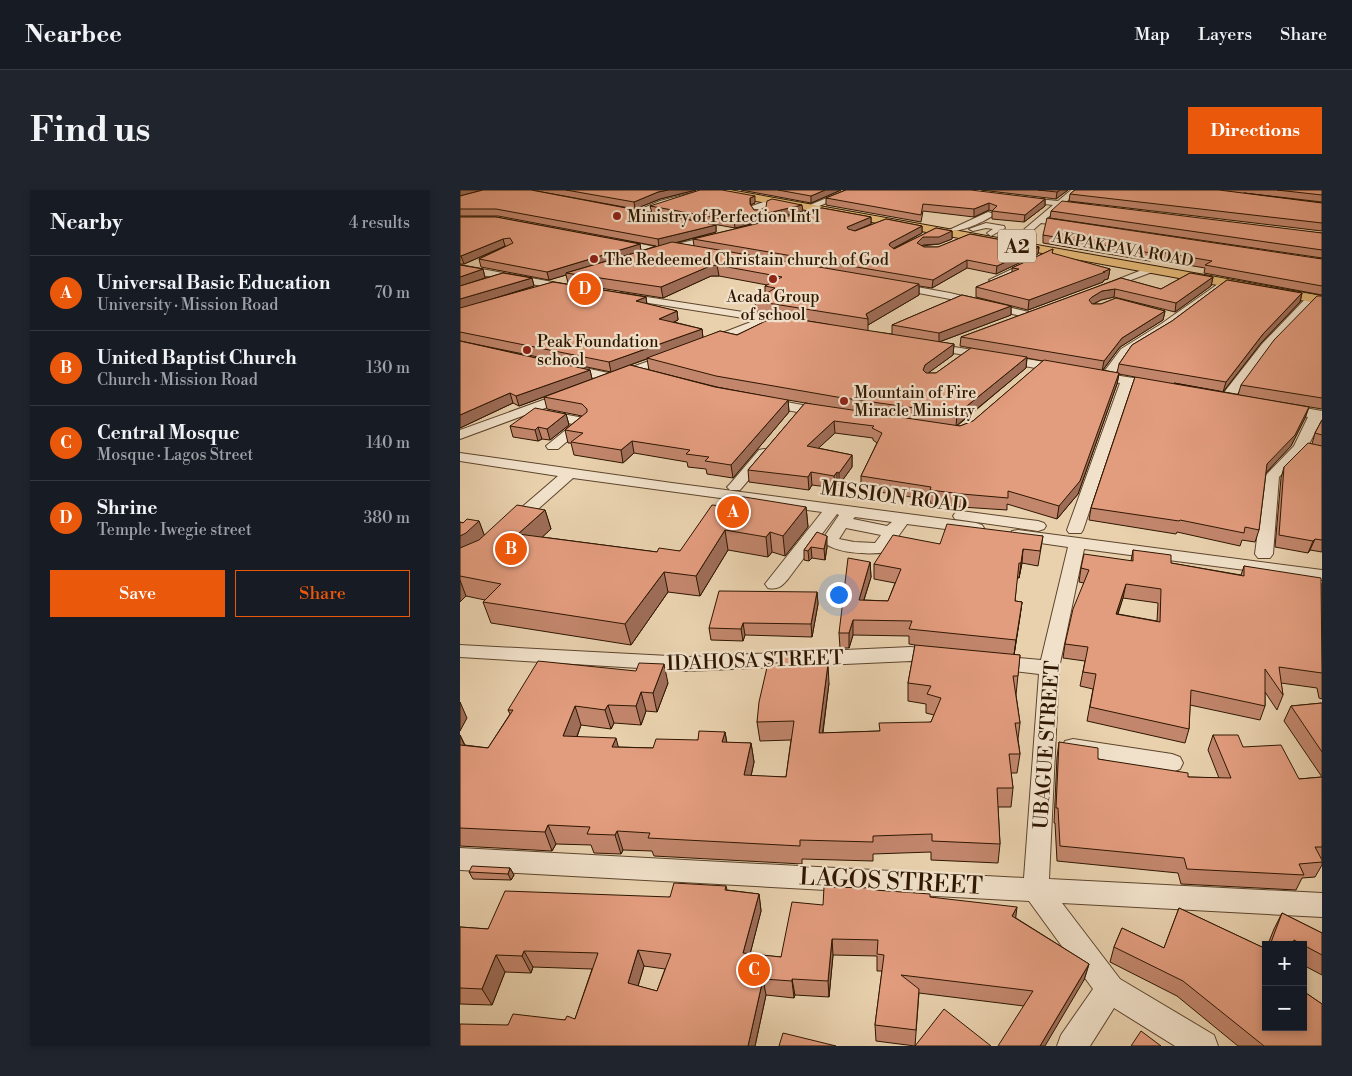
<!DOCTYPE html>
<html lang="en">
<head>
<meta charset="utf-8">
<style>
  body { margin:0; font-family:"Libre Bodoni",serif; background:#20242c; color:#f1f3f6 }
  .controls { position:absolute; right:15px; bottom:15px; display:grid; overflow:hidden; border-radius:0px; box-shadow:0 2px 8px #0003 }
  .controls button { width:45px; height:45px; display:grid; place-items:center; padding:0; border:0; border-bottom:1px solid #363941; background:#171b24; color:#f1f3f6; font:25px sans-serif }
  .you { position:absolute; left:378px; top:404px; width:18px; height:18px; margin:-12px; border:4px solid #fff; border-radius:50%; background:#1a73e8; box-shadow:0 0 0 8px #1a73e833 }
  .badge { display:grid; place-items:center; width:32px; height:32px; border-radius:50%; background:#ea580c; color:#fff; font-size:16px; font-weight:700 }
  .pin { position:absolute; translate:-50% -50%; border:2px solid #fff; box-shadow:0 1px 5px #0006 }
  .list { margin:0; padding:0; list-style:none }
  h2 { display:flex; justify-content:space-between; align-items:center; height:65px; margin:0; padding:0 20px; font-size:21px }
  h2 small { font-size:16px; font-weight:400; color:#9ea1a6 }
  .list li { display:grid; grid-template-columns:32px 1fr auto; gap:15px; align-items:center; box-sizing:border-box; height:75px; padding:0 20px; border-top:1px solid #363941 }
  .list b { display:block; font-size:19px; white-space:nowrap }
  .list p { margin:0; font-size:16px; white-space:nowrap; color:#9ea1a6 }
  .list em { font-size:16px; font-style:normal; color:#9ea1a6 }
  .actions { display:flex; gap:10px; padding:15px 20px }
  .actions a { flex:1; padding:11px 0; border:1px solid #ea580c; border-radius:0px; text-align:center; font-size:18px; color:#ea580c }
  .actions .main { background:#ea580c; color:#fff }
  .map { position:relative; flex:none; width:862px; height:856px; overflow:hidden; border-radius:0px }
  header { display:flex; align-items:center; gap:30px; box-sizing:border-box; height:70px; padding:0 25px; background:#171b24; border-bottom:1px solid #363941 }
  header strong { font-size:24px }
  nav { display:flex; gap:28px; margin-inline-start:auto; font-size:18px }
  .intro { display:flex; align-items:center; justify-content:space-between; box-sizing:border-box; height:120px; padding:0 30px }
  h1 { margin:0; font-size:35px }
  .button { padding:12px 22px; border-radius:0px; background:#ea580c; color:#fff; font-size:18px; font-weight:700 }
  main { display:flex; gap:30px; padding:0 30px }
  aside { flex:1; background:#171b24; border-radius:0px; box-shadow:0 2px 8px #0003 }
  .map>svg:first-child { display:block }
</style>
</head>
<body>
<header>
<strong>Nearbee</strong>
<nav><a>Map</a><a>Layers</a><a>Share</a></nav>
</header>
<div class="intro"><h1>Find us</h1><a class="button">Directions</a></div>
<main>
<aside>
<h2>Nearby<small>4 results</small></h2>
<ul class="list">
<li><span class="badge">A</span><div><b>Universal Basic Education</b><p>University · Mission Road</p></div><em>70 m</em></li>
<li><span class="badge">B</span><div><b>United Baptist Church</b><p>Church · Mission Road</p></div><em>130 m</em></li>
<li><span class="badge">C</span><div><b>Central Mosque</b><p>Mosque · Lagos Street</p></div><em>140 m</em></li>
<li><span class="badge">D</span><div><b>Shrine</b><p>Temple · Iwegie street</p></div><em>380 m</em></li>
</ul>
<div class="actions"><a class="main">Save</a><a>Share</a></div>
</aside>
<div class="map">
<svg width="862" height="856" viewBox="0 0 862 856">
  <rect width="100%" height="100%" fill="#e9d1ae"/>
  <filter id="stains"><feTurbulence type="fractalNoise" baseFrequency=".004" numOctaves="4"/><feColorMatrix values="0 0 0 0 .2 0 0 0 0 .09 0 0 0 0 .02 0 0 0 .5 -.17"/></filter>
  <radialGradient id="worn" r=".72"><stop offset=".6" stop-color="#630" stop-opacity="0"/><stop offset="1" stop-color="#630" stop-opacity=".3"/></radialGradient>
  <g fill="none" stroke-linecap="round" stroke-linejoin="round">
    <defs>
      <g id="minor">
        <polygon points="243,0 255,0 179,25 172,23 200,11"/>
        <polygon points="386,0 397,0 357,17 350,15"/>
        <polygon points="611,0 619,0 606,12 628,14 628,18 601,16 586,29 614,33 614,37 581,33 554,57 548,57 548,53 593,15 560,11 557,11 557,7 598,11"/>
        <polygon points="312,9 316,11 315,13 303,18 306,18 306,22 301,25 295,25 294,23 296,21 292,20 292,16"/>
        <path d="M528,22L535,24C528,30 496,45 489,40Z"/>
        <polygon points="526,33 544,36 545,38 531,46 527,43 533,39 526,38 513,41 509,39"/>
        <polygon points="259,44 263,47 262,49 200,64 153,52 157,49 200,58"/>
        <polygon points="575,68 580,71 578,73 537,92 534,93 529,90"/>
        <polygon points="0,75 114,96 119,99 114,102 0,81"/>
        <polygon points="692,76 697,79 695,81 644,100 641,101 636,98"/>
        <polygon points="765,89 770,92 768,94 709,138 669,163 654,185 699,192 705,196 699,200 672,195 623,340 621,343 609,343 607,340 660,193 631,188 629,185 635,181 643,183 661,159 701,134"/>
        <polygon points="435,93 490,103 573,123 574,125 569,128 490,109 432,98 432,94"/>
        <polygon points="161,103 334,130 339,133 334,136 310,132 248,155 244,154 242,152 244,150 296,130 157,108 157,104"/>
        <polygon points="852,105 856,106 856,110 810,158 772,211 762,211 761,208 762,205 802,154 848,106"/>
        <polygon points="470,153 603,175 609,179 603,183 466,158 464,156"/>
        <polygon points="211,163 215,164 217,166 215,168 153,192 102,181 100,178 106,174 153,184"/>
        <polygon points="108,201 114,205 112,208 77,221 81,220 124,228 129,233 98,259 88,259 86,256 113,234 76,227 74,224 76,221 0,249 0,240"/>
        <polygon points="305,208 364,219 371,223 364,227 300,215 299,212"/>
        <polygon points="822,214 862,221 862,229 847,258 819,287 813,364 810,368 798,368 795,364 805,286 834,256 848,227 817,221 815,218"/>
        <polygon points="304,259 309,260 311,263 309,266 280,300 270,300 267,297 270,294 299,260"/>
        <path d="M0,263L212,293L516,333L522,335L524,338L522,341L516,343L447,334L427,362C411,365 372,364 362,350L379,325L377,324L328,389C322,396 318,400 308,398L305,394L362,322L113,288L59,336H47L45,333L47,330L98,286L0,271ZM395,327L432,332L427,336L393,329ZM386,338L421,345L415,353L394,352L379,349Z"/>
        <polygon points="501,321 578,331 584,333 586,336 584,339 578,341 495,329 493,326 495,323"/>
        <polygon points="558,340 862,380 862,390 624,359 599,478 589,689 862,703 862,727 602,713 660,789 754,845 758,856 715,856 654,818 630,856 597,856 601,845 633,799 569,711 0,680 0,658 564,688 579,484 528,478 525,473 528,468 535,466 581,470 608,357 552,349 550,345 552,341"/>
        <polygon points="0,455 228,467 451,457 485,462 488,467 485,472 478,474 451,471 228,481 0,467"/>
        <polygon points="613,549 712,564 720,567 723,573 720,579 712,582 613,565 605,563 602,557 605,551"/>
      </g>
      <polygon id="highway" points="247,0 270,0 862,106 862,114 252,3"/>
    </defs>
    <use href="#minor" stroke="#5d452c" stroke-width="2"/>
    <use href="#highway" stroke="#2e1600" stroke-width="2"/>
    <use href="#minor" fill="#f1e1ca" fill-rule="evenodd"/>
    <use href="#highway" fill="#e4b877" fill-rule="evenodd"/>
  </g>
  <g fill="#c2866c" stroke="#2e1600" fill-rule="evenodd">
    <path d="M0,0H71L256,35V42L216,53L234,56L233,49L362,18L411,27V34L395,41L426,29L462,36V43L434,59L476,38L492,41V49L479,54L462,56L464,57H478L510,44L579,57L578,64L536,84L507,78L472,98L459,96V105L408,135V141L432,144V135L502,105L551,116V125L479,152L494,154L493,165L468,183H476L511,158L500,156L501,147L661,88L701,99L730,83L753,87L751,96L715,122L654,107L641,110L634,114H641L656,108L705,121L703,130L660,157L643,180L657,183L659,174L672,155L712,131L767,90L842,103L840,112L801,153L763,202L714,193L849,217L845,228L831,256L806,283L799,340L795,352L782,350L780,356L717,342L716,344L629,330L631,318L675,187L659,184L657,194L618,304L597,329L547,314V320L501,317L470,313V310L401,299V286L417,253L413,250V248L375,243L358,258L392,265V277L379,295H377L375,298L352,295L349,300L289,292L288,280L345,213L351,214L328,210L329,222L273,288L247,284L246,279L228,277L227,272L174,263L163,273L114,265L111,253H108L105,240L122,226L87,219L84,207L59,216L53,213L0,238V151L130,180L132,189L170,175L255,197L314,208L257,197L189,180L187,169L151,182L0,151V75L23,79L25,88L9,93L43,83L72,88L74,96L24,112L93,92L186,107L187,114L217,121L218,130L214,132L242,139L243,148L260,141L277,145L316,126L371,135L296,122L295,111L305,104V96L307,95L259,86H251L203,108L108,93L106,85L89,90L21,77L19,69L46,56L4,74H0V27H36L180,54L181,61L196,56L38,26H0V6L21,1L0,6ZM567,168L583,171L513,231L500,236H497L566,178Z"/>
    <polygon points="71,0 236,0 200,9 175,19"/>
    <polygon points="281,0 381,0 351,13"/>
    <polygon points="521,0 608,0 596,9"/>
    <polygon points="615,0 862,0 862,12 784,3 862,13 862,41 609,11 610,4"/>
    <polygon points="366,8 585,9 585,16 564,32 532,29 532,21 529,20 514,27 463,21 461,32 366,15"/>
    <polygon points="295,13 290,15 294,20 343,21 275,38 192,23 190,16"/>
    <polygon points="591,21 862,43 862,68 590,28"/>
    <polygon points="583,45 862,69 862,105 744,83 745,78 693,69 690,71 583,53"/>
    <polygon points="593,59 592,64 650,79 648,89 644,90 643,92 568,120 516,107 516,97 552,82 552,78"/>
    <polygon points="862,106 862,219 778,205 781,195"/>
    <polygon points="106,224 109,235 90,250 82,249 78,251 53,247 50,236"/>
    <polygon points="862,230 862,362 850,360 848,363 815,357 821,288 824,277 852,254 855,243"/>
    <polygon points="263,316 346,317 348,337 325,366 312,362 308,367 268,360 240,406 208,402 171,455 31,433 23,412 25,410 6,406 0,412 0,332 3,333 19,331 24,345 85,320 91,339 82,347 197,362 220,361"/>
    <polygon points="357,342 367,357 365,370 352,368 349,371 344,370 344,360"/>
    <polygon points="583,346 578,376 562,373 559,388 557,388 555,411 562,412 554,465 560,465 556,505 560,533 558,549 560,564 557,583 551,583 553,598 551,617 538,617 540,654 538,673 471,670 471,662 413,664 413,671 342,669 342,674 194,666 192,661 163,660 161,664 134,663 131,655 96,654 92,661 0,656 0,545 5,555 28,558 50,524 48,520 208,493 197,522 186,521 181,535 154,533 151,539 121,535 117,547 158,557 193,558 238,550 265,542 267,553 291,553 294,572 291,586 326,587 331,550 300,551 297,532 322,473 339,461 340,474 369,493 363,543 419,541 471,532 474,525 466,523 466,514 448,511 448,493 455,455 449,454 449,446 393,445 389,458 380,458 379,443 410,372 411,387 404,410 428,411 435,393 414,389 414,374 480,354"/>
    <path d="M673,360L711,373L781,385L784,376L862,394V509L859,508L857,498L821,493L823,505L817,520L805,502V516L800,530L730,515L729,539L725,553L627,531L633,499L620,496L625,471L603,468L605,454L624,393L619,392L621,378L671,371ZM663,408L698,413L697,431L658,424Z"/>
    <polygon points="357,402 358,414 352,447 285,445 283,451 251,450 249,438"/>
    <polygon points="862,513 862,675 855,687 842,688 836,700 721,694 718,683 597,671 595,633 594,633 597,567 599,552 638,569 728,587 759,588 748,560 753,545 783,557 839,589 862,587 824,531 831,516"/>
    <polygon points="50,678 54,685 51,690 13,689 9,682"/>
    <path d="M266,696L267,700L299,704L301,721L290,764L321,767L363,715L415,700L470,707L556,728L629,774L624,790L564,816L459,803L455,856L416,851L415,835L422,781H417V766L373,765L369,807L335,805L334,808L306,805L295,856H0L48,835L105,830L115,829L132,779L73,777L71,783L45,782L32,815L0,814V737L28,739L210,707ZM184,776L205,779L197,801L178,796Z"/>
    <polygon points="719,718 804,758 806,753 808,754 814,739 822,723 862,743 862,785 843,775 843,755 806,755 806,837 843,837 843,801 862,814 862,856 778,856 717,806 650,772 654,757 662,738 704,758"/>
  </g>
  <g fill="#9e6d58" stroke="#2e1600">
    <polygon points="0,0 23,0 0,6"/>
    <polygon points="208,0 236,0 200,9 175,19 174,12 198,2"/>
    <polygon points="365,0 381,0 351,13 351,6"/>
    <polygon points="600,0 608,0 596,9 597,2"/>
    <polygon points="295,6 295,13 290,15 291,21 290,8"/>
    <polygon points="585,9 585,16 564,32 565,25"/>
    <polygon points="529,13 529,20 514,27 514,19"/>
    <polygon points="342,15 343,21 275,38 274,31"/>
    <polygon points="411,27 411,34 387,44 387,37"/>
    <polygon points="256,35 256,42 199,57 198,49"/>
    <polygon points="462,36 462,43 430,60 429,55 430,53"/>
    <polygon points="492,41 492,49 479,54 463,55 457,61 457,53 463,47"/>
    <polygon points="43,49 45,56 4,74 1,66"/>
    <polygon points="180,54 181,61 106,83 106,85 89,90 87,82"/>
    <polygon points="579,57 578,64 536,84 537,76"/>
    <polygon points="694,61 693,69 690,71 691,63"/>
    <polygon points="507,70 507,78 472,98 473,90"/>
    <polygon points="257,75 259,86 251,86 203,108 201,97 250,76"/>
    <polygon points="23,79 25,88 0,96 0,87"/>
    <polygon points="650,79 648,89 644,90 643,92 568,120 569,110"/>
    <polygon points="753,87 751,96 715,122 716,113"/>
    <polygon points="72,88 74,96 0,119 0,109"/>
    <polygon points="459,94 459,105 408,135 408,129 406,124"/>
    <polygon points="655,99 654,107 641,110 631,115 629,110 632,107 642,101"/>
    <polygon points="842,103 840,112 801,153 763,202 766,192 803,144"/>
    <polygon points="186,107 187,116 176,111"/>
    <polygon points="551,116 551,125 479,152 479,143"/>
    <polygon points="217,121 218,130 201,138 199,129"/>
    <polygon points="705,121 703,130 660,157 642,181 644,171 662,148"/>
    <polygon points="242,139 243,148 151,182 149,172"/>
    <polygon points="494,154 493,165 464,186 463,180 465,175"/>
    <polygon points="567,167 566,178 496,236 497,224"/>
    <polygon points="130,180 132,189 59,216 56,206"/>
    <polygon points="659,183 657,194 618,304 597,329 599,316"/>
    <polygon points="50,203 53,213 0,238 0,225"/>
    <polygon points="328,210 329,222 273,288 271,275"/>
    <polygon points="849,217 845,228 831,256 803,286 807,274"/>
    <polygon points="106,224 109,235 90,250 87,239"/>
    <polygon points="374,231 375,243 348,268 347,256"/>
    <polygon points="78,237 82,249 78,251 75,240"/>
    <polygon points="172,251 174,263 163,273 161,260"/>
    <polygon points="392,265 392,277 379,295 379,283"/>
    <polygon points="351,282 352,295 349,300 348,287"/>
    <polygon points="377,282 377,295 375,298 374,286"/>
    <polygon points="346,317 348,337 325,366 323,346"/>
    <polygon points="85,320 91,339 64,364 58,344"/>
    <polygon points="19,331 25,347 0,365 0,346"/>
    <polygon points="265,340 268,360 240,406 236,386"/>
    <polygon points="310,342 312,362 308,367 306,347"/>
    <polygon points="367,346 367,357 365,370 364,359"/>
    <polygon points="855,349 850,360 848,363 853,351"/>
    <polygon points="351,357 352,368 349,371 348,361"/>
    <polygon points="563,359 562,373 559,388 561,373"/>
    <polygon points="410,372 411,387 399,425 399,410"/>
    <polygon points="204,382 208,402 171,455 165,434"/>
    <polygon points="0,390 6,406 0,412"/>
    <polygon points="666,394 663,408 653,437 656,424"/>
    <polygon points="357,402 358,414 352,447 351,434"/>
    <polygon points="562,412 560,427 554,465 556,450"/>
    <polygon points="393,430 393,445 389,458 389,443"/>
    <polygon points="283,433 285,445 283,451 281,439"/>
    <polygon points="204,474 208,493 197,522 193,503"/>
    <polygon points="368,474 369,493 360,562 359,543"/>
    <polygon points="181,502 186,521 181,535 176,516"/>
    <polygon points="0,512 7,528 0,541"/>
    <polygon points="148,515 154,533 151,539 145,520"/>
    <polygon points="115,516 121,535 110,565 103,546"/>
    <polygon points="265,542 268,561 262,552"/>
    <polygon points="0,545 7,561 0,572"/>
    <polygon points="156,548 161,567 152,557"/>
    <polygon points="291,553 294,572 287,604 284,585"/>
    <polygon points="88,635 96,654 92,661 85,642"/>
    <polygon points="157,641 163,660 161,664 155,645"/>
    <polygon points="50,678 54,685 51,690 48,684"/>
    <polygon points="299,704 301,721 286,780 283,763"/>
    <polygon points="557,717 555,734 552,726"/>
    <polygon points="372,749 373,765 369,807 368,791"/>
    <polygon points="178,760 184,776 174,809 168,793"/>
    <polygon points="64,761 73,777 71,783 62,766"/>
    <polygon points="36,765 45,782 32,815 22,799"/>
    <polygon points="629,774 624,790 585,856 580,856"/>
    <polygon points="303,789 306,805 295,856 288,856"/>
    <polygon points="332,789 335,805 334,808 332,791"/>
  </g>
  <g fill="#e29c7e" stroke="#2e1600" fill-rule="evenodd">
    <polygon points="23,0 71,0 256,35 198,49 36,19 0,19 0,6"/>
    <polygon points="106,0 208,0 198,2 174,12"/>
    <polygon points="240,0 262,0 295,6 290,8 290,14 294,20 300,20 306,17 307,11 312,9 342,15 274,31 190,16"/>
    <polygon points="318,0 365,0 351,6"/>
    <polygon points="386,0 511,0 585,9 565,25 532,21 537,16 529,13 514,19 463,14 461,25 366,8"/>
    <polygon points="578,0 600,0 597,2"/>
    <polygon points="615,0 759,0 862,13 862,33 610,4"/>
    <polygon points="817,0 862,0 862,5"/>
    <polygon points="602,11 862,43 862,60 591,21"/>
    <polygon points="362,18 411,27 387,37 388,39 395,41 426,29 462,36 430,53 429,55 434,59 476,38 492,41 479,47 463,47 457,53 464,57 478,57 510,44 579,57 537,76 507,70 473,90 233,49"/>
    <polygon points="0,27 36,27 180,54 87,82 19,69 53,53 50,48 43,49 1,66 0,66"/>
    <polygon points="587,28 862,69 862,96 745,75 752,71 694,61 691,63 583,45"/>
    <polygon points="212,52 459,94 406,124 408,129 295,111 315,98 305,96 322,87 257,75 250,76 201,97 106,83"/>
    <polygon points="593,59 592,63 650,79 643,82 645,82 569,110 516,97 559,79 552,78"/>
    <polygon points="0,75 23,79 0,87"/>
    <polygon points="43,83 72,88 0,109 0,96"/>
    <polygon points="730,83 753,87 716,113 655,99 642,101 632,107 629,110 632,114 641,114 656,108 705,121 662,148 644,171 501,147 661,88 701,99"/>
    <polygon points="767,90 842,103 803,144 766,192 659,174 672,155 712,131"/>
    <polygon points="93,92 186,107 176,111 217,121 199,129 242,139 149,172 0,142 0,118"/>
    <polygon points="502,105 551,116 479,143 432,135"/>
    <polygon points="857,106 862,106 862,208 781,195 814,150"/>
    <polygon points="316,126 494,154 465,175 463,180 466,183 476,183 511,158 567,167 497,224 377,207 256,186 187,168 260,141 277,145"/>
    <polygon points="0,151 130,180 56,206 50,203 0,225"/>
    <polygon points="584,170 659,183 620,291 599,316 548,301 548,308 502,304 470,300 471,297 401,286 422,243 412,238 414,236 374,231 347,256 392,265 379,283 377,282 374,286 351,282 348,287 288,280 345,213 500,236 513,231"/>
    <polygon points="170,175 255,197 328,210 271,275 245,271 249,267 226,264 230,260 172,251 161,260 111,252 123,243 105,240 127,222 127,219 122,214 84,207"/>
    <polygon points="675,187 849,217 835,245 807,274 799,340 785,337 784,343 720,330 719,331 631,318"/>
    <polygon points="75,218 106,224 87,239 78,237 75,240 50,236"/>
    <polygon points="862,230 862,245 855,243"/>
    <polygon points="848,253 862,256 862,350 855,349 853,351 819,345 824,277"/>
    <polygon points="272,305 346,317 323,346 310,342 306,347 265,340 236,386 204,382 165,434 23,412 41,394 0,386 0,358 19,350 57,315 85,320 58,344 197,362 199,358 220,361 252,315 263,316"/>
    <polygon points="7,329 19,331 6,343 0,346 0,332 3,333"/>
    <polygon points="487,334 583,346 580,361 563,359 561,373 559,373 555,411 562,412 556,450 449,439 452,431 393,430 389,443 379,443 388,368 410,372 399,410 428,411 441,379 414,374 433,345 480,354"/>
    <polygon points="357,342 367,346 364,359 351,357 348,361 344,360"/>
    <path d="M673,360L711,365V373L784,386V376L861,388L862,483L819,477L823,505L805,479V516L731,500L729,539L630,517L636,484L623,482L628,457L605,454L613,419L629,380L621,378L624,364L673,371ZM666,394L701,399L700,432L656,424Z"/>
    <polygon points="259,401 357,402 351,434 283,433 281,439 249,438"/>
    <polygon points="455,455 560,465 558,486 553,486 560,533 555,533 560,564 549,564 553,598 537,598 540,654 472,651 472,644 413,646 413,652 340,650 340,656 188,648 190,643 157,641 155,645 127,644 130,637 88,635 85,642 0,638 0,555 28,558 53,520 48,520 78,471 176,481 179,473 204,474 193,503 181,502 176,516 148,515 145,520 115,516 103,546 156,548 152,557 193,558 196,549 238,550 239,541 265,542 262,552 291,553 284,585 326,587 334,531 297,532 299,512 308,473 322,473 322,463 339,461 339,474 368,474 359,543 420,541 419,533 471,532 481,508 467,504 471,496 448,493"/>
    <polygon points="862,513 862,562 831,516"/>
    <polygon points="753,545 778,545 783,557 821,555 839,589 862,587 862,657 855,657 862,670 862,672 839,674 844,685 727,679 724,668 600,656 598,618 596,618 599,552 638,558 638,569 728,583 728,587 771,588"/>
    <polygon points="12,676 50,678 48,684 9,682"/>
    <path d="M214,693L266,696L265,700L299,704L283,763L321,767L332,712L363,715L364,697L415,698V700L470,704V707L557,717L552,726L629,774L580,856H538L573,801L441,785L459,799L456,840L415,835L424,765L417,764L418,750L372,749L368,791L332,789V791L303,789L288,856H0V834L48,835L53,824L105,830L107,826L115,829L138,763L64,761L62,766L36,765L22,799L0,798V737L28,739L45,701L210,707ZM178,760L211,764L197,801L168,793Z"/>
    <polygon points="719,718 804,758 806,753 809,755 806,755 806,837 843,837 843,801 862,814 862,856 804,856 723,791 654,757 662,738 704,758"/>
    <polygon points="822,723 862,743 862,765 834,750 831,755 810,755"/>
    <polygon points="484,819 531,856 455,856"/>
    <polygon points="681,841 701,856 671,856"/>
    <polygon points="323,843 376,856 319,856"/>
  </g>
  <g fill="#8f2418" stroke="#f1e1ca" stroke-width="2">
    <circle cx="157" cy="26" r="5"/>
    <circle cx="134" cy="69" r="5"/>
    <circle cx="313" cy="89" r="5"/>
    <circle cx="67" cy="160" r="5"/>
    <circle cx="384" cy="211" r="5"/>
  </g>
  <g text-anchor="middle" stroke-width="4.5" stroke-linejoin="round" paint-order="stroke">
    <g font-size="16" fill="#2e1600" stroke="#f1e1ca" text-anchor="start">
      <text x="167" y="32">Ministry of Perfection Int'l</text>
      <text x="144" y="75">The Redeemed Christain church of God</text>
      <text x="313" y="112" text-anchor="middle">Acada Group<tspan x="313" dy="18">of school</tspan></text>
      <text x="77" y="157">Peak Foundation<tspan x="77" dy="18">school</tspan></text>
      <text x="394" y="208">Mountain of Fire<tspan x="394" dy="18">Miracle Ministry</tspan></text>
    </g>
    <g font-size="16" fill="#2e1600" stroke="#f1e1ca">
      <text transform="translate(663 58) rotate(10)" y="6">AKPAKPAVA ROAD</text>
    </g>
    <rect fill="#f1e1ca" stroke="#68533d" stroke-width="1" x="538" y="39.5" width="38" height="33" rx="4"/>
    <g font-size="19" font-weight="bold" fill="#2e1600">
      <text x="557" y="63">A2</text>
    </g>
    <g font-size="20" fill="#2e1600" stroke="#f1e1ca">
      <text transform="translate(434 306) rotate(7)" y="7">MISSION ROAD</text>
      <text transform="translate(295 470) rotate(-2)" y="7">IDAHOSA STREET</text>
      <text transform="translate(586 555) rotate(-86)" y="7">UBAGUE STREET</text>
    </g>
    <g font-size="24" fill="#2e1600" stroke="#f1e1ca">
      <text transform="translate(431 691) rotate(3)" y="8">LAGOS STREET</text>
    </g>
  </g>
  <rect width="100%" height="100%" filter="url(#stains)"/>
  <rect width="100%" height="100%" fill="url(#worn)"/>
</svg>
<div class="controls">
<button>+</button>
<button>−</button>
</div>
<div class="you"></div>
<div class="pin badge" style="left:273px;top:322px">A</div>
<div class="pin badge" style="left:51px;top:359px">B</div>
<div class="pin badge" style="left:294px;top:780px">C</div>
<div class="pin badge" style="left:125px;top:99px">D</div>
</div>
</main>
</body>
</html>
